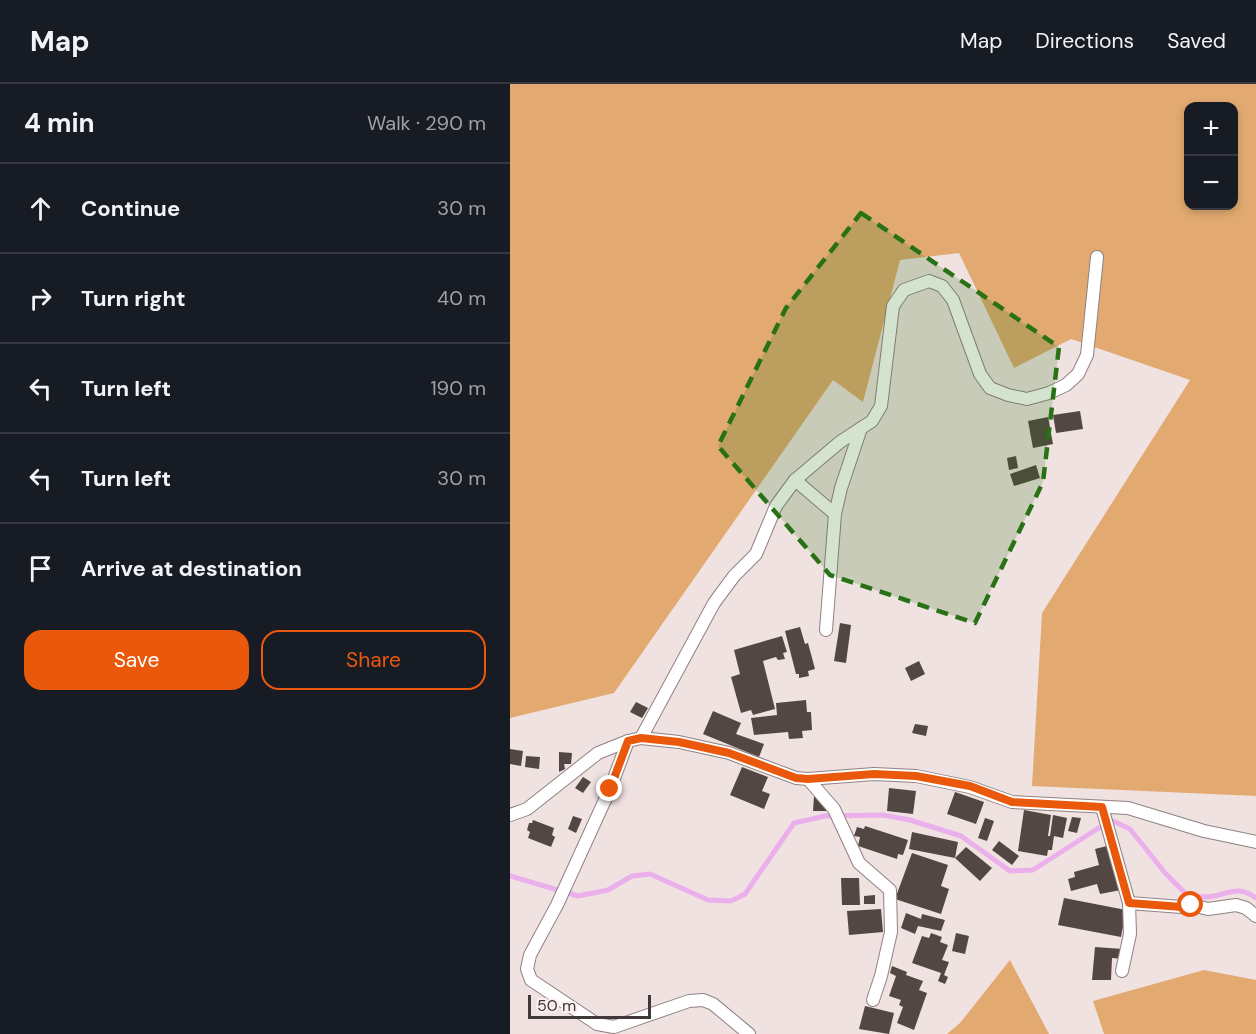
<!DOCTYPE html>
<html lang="en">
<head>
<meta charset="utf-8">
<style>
  body { margin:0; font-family:"DM Sans",sans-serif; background:#20242c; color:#f1f3f6 }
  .controls { position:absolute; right:18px; top:18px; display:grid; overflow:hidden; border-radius:12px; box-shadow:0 3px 9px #0003 }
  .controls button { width:54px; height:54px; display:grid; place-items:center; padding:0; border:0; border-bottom:2px solid #363941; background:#171b24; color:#f1f3f6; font:30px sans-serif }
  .scale { position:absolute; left:18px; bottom:15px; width:123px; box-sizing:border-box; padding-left:6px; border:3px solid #3f393a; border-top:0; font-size:16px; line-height:21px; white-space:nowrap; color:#3f393a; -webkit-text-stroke:4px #feefef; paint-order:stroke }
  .stop { position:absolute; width:18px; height:18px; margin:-14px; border:4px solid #ea580c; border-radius:50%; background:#fff }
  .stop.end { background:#ea580c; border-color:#fff; box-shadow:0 2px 6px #0008 }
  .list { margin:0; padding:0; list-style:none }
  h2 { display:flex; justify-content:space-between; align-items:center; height:78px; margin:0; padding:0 24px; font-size:26px }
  h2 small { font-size:20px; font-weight:400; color:#9ea1a6 }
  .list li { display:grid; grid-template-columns:39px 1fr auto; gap:18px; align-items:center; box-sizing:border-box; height:90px; padding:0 24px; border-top:2px solid #363941 }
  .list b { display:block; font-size:22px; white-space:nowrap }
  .list em { font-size:20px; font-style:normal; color:#9ea1a6 }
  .actions { display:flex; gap:12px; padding:18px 24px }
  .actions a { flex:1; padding:14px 0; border:2px solid #ea580c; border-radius:18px; text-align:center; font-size:21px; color:#ea580c }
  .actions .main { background:#ea580c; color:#fff }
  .icon { flex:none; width:33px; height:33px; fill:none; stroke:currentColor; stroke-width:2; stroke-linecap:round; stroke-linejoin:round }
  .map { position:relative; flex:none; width:746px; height:950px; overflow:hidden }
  header { display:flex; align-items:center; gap:36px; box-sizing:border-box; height:84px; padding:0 30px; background:#171b24; border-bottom:2px solid #363941 }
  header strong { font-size:28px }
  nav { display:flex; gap:33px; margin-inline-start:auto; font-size:21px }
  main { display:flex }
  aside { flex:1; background:#171b24 }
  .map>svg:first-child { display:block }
</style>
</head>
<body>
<header>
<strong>Map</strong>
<nav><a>Map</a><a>Directions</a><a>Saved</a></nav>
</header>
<main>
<aside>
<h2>4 min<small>Walk · 290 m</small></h2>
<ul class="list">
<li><svg class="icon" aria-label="ahead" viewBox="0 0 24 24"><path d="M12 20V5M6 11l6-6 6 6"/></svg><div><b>Continue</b></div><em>30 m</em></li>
<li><svg class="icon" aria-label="right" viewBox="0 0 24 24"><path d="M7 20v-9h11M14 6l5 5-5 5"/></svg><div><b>Turn right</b></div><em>40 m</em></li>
<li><svg class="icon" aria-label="left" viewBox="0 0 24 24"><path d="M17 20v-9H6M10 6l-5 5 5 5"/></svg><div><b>Turn left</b></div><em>190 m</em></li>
<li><svg class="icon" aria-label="left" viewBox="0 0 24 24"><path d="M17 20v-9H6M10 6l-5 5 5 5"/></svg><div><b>Turn left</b></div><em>30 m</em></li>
<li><svg class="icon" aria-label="arrive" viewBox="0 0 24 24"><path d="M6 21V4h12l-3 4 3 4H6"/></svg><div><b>Arrive at destination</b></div></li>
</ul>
<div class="actions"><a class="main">Save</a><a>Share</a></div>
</aside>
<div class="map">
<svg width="746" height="950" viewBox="0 0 746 950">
  <rect width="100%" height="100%" fill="#f1e2e2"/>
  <g fill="#e2aa71" fill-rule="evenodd">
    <path d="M0,0H746V712L522,702L532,529L680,296L561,255L504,284L449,169L390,176L353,318L323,296L104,609L0,634ZM678,22H724V122H678Z"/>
    <polygon points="500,876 539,950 437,950 450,939"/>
    <polygon points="694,886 746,896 746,950 594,950 583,917"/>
  </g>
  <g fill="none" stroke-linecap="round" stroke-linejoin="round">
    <path stroke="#ebb0ec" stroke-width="5" d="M0,792L68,812L98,806L122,792L140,790L198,816L221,817L235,810L284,739L315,732L373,731L400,736L451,752L500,787L523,786L587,745L603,737L620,745L656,790L677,811C684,812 691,813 698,813C717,811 727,800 746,814"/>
  </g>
  <g fill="#534743">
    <polygon points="570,327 573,345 546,349 543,331"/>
    <polygon points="538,333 543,360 523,364 518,337"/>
    <polygon points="506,372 508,384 499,386 497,374"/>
    <polygon points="526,381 530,394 504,402 500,390"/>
    <polygon points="330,539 341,541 336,579 324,577"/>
    <polygon points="290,543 295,560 298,559 305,585 298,587 299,592 289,594 289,590 286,590 275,547"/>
    <polygon points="272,552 277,568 273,569 275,575 268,576 266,573 253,577 265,625 243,631 241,626 231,629 221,593 230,590 224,566"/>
    <polygon points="409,577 415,590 401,597 395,584"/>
    <polygon points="296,616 297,628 301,628 302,646 292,647 293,654 279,655 278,648 244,651 241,634 267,631 266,619"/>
    <polygon points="126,618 138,624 132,634 120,628"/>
    <polygon points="203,627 231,639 226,650 254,660 249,673 193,650"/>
    <polygon points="405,640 418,642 416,652 402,649"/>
    <polygon points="0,665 13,667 11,682 0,680"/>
    <polygon points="49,668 62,669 61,680 54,680 55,685 49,688"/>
    <polygon points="16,672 30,673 29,685 15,683"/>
    <polygon points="232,683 258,693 252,707 260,710 254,725 220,711"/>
    <polygon points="73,693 81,698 73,709 65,704"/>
    <polygon points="379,704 406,707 403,730 377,727"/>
    <polygon points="445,708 474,718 466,740 437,730"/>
    <polygon points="304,712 317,727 303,727"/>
    <polygon points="514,726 541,731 538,752 540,752 543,731 557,734 553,754 544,752 542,766 538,766 537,772 508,767"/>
    <polygon points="63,732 72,735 66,749 58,745"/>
    <polygon points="562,733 571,734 567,749 558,747"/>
    <polygon points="475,734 484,737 477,757 468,754"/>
    <polygon points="23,736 44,744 42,751 45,753 41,763 18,754 20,748 17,746 19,739 22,739"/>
    <polygon points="355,742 398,756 393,771 388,770 387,775 348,762 350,753 344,752 347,743 354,745"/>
    <polygon points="402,748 448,758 445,774 456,763 482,784 470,797 445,774 399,765"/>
    <polygon points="489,757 509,772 502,781 482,766"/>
    <polygon points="601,761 611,806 590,810 587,800 561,807 558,795 565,793 564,788 589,781 585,765"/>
    <polygon points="402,769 438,781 431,802 439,805 431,830 385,815"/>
    <polygon points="331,794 349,794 350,821 332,821"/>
    <polygon points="365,811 365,820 354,820 354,812"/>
    <polygon points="554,814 616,826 611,853 548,841"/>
    <polygon points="371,825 373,848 339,851 337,827"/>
    <polygon points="396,829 411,835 412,830 435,836 431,847 408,842 405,850 391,844"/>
    <polygon points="421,849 432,853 430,858 438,861 432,876 439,878 434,891 438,893 435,900 428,897 431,889 402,879 412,852 419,854"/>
    <polygon points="446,849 459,852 455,870 442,867"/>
    <polygon points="585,863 613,865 613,875 602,874 601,896 582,896"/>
    <polygon points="382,882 397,888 396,891 413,897 409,906 417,909 404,946 387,939 393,923 389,921 391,916 379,912 386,892 380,889"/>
    <polygon points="355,922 384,929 379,950 349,945"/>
  </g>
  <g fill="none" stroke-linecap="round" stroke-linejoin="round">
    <defs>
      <g id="street">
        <polyline points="285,396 325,430"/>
        <polyline points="316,546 325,430 331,404 351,344"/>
        <polyline points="131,654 204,519 224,492 246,470 266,422 285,396 330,358 362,337 371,322 383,222 394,206 419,197 432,202 443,216 470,290 480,304 498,311 517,315 539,309 556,301 568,290 577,271 587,173"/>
        <polyline points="118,657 100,705 47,821 20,871 17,885 21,896 87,940 104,943 179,917 193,916 203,920 239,950"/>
        <polyline points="298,695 324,725 349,779 380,806 381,848 371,892 363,916"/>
        <polyline points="592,723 619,819 620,850 612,887"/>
        <polyline points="0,731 17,725 88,669 118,657 131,654 169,658 219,669 286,694 298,695 364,690 406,692 460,703 502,718 618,724 694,747 746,758"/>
        <polyline points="619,819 672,823 682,821 698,825 726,821 736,824 746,832"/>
      </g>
    </defs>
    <use href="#street" stroke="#908282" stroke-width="14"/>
    <use href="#street" stroke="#fff" stroke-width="12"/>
  </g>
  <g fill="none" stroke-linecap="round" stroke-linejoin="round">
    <polyline stroke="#ea580c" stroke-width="8" points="100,705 118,657 131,654 169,658 219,669 286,694 298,695 364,690 406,692 460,702 502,718 592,723 619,819 672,823 681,821"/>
  </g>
  <path fill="#287114" fill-opacity="0.2" stroke="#287114" stroke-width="4.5" stroke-dasharray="12 8" stroke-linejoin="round" d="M351,129L549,263L533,398L465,539L320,491L208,362L276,224Z"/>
</svg>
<div class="controls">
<button>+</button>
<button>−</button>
</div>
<div class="scale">50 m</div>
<div class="stop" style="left:681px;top:821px"></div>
<div class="stop end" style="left:100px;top:705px"></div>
</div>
</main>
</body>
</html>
